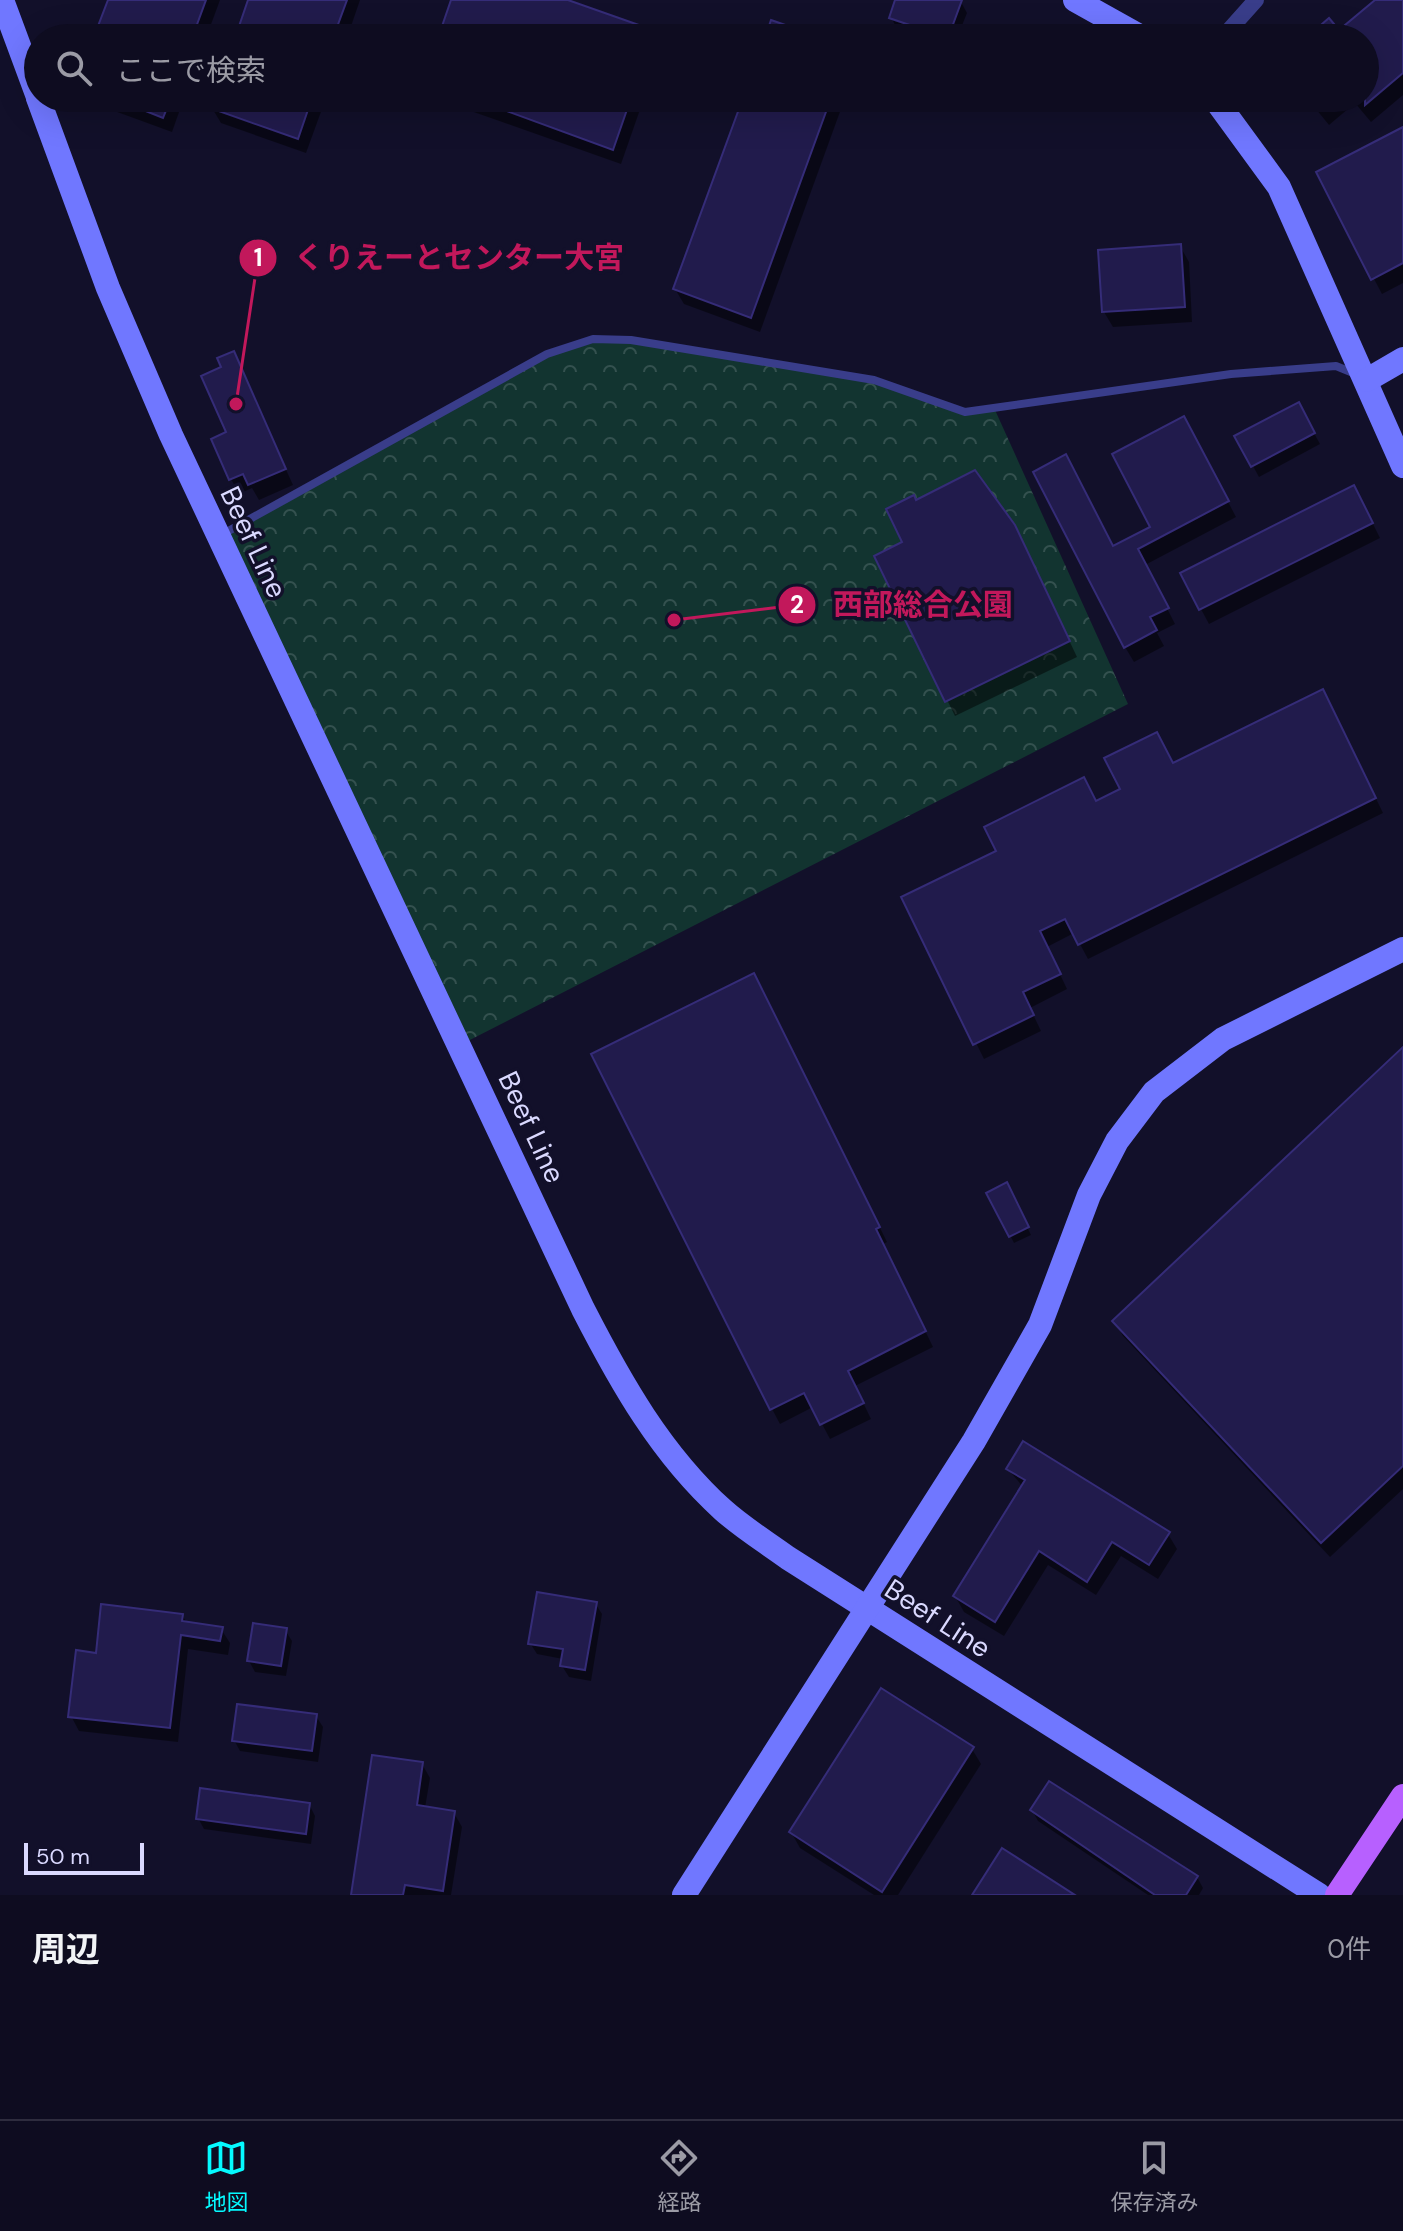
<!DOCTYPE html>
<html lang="ja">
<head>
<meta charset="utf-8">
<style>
  body { margin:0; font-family:"DM Sans","Noto Sans JP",sans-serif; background:#171529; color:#f1f3f6 }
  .scale { position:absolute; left:24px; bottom:20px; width:120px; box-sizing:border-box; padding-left:8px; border:4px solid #dad9ff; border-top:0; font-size:22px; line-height:28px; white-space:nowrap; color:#dad9ff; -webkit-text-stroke:6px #12102a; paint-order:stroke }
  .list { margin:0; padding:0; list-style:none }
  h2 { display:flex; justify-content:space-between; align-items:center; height:104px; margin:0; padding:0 32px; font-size:34px }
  h2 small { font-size:26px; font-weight:400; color:#9b9ba5 }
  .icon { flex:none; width:44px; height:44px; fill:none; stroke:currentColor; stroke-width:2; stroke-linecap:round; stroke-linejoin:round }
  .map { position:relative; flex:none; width:1403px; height:1895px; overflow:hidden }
  .search { position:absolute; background:#0e0c20; box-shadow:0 8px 32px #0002; left:24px; right:24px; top:24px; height:88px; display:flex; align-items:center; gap:20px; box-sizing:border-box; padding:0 28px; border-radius:44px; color:#9b9ba5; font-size:30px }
  .sheet { height:224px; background:#0e0c20 }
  nav { display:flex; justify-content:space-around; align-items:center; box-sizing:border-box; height:112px; border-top:2px solid #2e2c3e; background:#0e0c20; font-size:22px; color:#9b9ba5 }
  nav a { display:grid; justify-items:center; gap:4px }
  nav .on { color:#05faff }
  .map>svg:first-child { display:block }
</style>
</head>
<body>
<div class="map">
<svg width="1403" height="1895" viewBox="0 0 1403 1895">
  <defs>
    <pattern id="forest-crowns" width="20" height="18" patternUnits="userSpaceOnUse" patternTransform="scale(2)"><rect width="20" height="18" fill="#123430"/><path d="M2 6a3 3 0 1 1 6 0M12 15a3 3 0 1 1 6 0" fill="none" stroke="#34514f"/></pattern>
  </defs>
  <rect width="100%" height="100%" fill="#12102a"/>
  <polygon fill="url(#forest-crowns)" points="631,340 874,380 946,408 995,410 1128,704 460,1045 218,536 572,344"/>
  <g fill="#0007">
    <polygon points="110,0 220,0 206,38 100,38 98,34"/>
    <polygon points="250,0 360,0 347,38 237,38"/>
    <polygon points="453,0 562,0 654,32 657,38 440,38"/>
    <polygon points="897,0 961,2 967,13 957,38 923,38 897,29 891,17"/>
    <polygon points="1378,0 1403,0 1403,95 1371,122 1355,103 1329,125 1307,98 1365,98 1365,38 1309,38 1339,33"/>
    <polygon points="94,98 184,98 172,132 98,105"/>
    <polygon points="216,98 326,98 306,153 221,123 212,108"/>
    <polygon points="434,98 644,98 621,164"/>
    <polygon points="745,98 845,98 760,332 684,304 675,289"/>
    <polygon points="1403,129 1403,283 1382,294 1318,173"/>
    <polygon points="1180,246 1189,262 1192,322 1113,327 1104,312"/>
    <polygon points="233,353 293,485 259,500 252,488 239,494 231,479 224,368"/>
    <polygon points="1298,404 1320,444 1259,477 1237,437"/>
    <polygon points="1192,433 1236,517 1145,565 1175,624 1157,633 1164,646 1134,662 1125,647 1113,548 1153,528"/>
    <polygon points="1362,502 1380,538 1209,624 1182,574"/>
    <polygon points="905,543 1023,543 1077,657 955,716 877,557"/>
    <polygon points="1331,706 1383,813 1088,959 1074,933 1047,947 1067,989 1030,1008 1041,1031 984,1059 904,898 1096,803"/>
    <polygon points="762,990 887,1242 883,1244 933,1347 855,1386 871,1419 830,1439 813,1407 780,1424 772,1409"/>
    <polygon points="1403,1050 1403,1489 1330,1557 1123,1336 1115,1321"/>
    <polygon points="1010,1192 1031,1235 1014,1243 989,1194"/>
    <polygon points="1008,1469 1168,1534 1177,1549 1158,1579 1121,1556 1096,1595 1048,1565 1004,1636 964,1612 955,1596 1023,1487"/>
    <polygon points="595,1603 602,1614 591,1681 569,1677 562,1666 563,1659 537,1654 530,1643"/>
    <polygon points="182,1615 187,1623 221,1629 230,1643 228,1655 188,1649 178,1742 79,1731 71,1716 98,1655"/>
    <polygon points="285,1630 292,1641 286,1676 255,1672 249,1661"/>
    <polygon points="316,1716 323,1727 318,1762 240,1751 234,1740"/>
    <polygon points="972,1749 981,1764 898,1895 874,1895 800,1848 791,1832"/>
    <polygon points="422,1764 430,1778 425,1808 454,1813 462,1827 451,1895 353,1895"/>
    <polygon points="309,1804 315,1816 311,1844 204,1829 198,1818"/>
    <polygon points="1032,1810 1197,1877 1203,1888 1199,1895 1148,1895 1038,1821"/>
  </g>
  <g fill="#211b4c" stroke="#352c78" stroke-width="2">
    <polygon points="108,0 206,0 192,38 107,38 95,34"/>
    <polygon points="248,0 347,0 333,38 235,38"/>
    <polygon points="451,0 568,0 670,36 438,38"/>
    <polygon points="895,0 962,0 948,38 889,18"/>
    <polygon points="1375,0 1403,0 1403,73 1365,105 1365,38 1306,38 1329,18 1339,30"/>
    <polygon points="771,20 817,36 817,38 765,38"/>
    <polygon points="113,98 171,98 163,118"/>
    <polygon points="214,98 312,98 298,139 210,108"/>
    <polygon points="471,98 631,98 613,150"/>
    <polygon points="743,98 831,98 751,318 673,289"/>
    <polygon points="1403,127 1403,263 1371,280 1316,172"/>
    <polygon points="1181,244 1185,307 1102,312 1098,250"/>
    <polygon points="234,351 286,469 248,485 243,474 229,480 211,439 226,432 201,376 221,367 217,358"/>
    <polygon points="1299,402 1315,433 1251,467 1234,436"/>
    <polygon points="1184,416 1229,501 1138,549 1169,608 1150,617 1157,630 1124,648 1033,472 1066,454 1113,546 1150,527 1112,454"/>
    <polygon points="975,470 1015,525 1070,641 945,702 874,556 902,542 886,509 914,495 916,500"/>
    <polygon points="1354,485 1373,523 1199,610 1180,573"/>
    <polygon points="1323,689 1376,798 1078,945 1065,919 1040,931 1061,974 1023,992 1034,1015 973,1045 901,897 996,851 984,827 1084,777 1096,801 1120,789 1104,758 1157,732 1173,763"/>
    <polygon points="754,973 880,1227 876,1229 926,1331 848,1371 864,1403 820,1425 804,1393 770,1410 591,1054"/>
    <polygon points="1403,1047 1403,1466 1321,1543 1112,1321"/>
    <polygon points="1007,1182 1029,1227 1009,1237 986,1193"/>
    <polygon points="1023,1441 1170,1532 1149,1565 1112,1542 1087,1582 1039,1551 995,1622 953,1596 1025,1480 1006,1469"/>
    <polygon points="537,1592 597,1602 585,1670 560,1666 563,1649 528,1644"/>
    <polygon points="101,1604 183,1614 182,1621 223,1627 220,1641 181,1635 170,1728 68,1717 76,1650 96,1653"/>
    <polygon points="253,1623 287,1628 281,1666 247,1661"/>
    <polygon points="881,1688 974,1747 882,1892 789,1832"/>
    <polygon points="237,1704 317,1714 312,1751 232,1741"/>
    <polygon points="372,1755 423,1762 417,1805 455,1811 443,1891 405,1885 403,1895 351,1895"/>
    <polygon points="1049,1781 1198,1876 1186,1895 1155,1895 1030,1810"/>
    <polygon points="200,1788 310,1803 306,1834 196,1819"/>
    <polygon points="1002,1848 1075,1895 972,1895"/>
  </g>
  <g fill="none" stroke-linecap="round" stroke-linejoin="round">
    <polyline stroke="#393d8a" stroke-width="8" points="223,534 547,354 593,339 631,340 874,380 965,412 1231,374 1336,366 1358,375"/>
    <polyline stroke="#393d8a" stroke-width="16" points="1222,38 1256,0"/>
    <g stroke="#7077ff" stroke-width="24">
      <polyline points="2,0 38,97"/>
      <polyline points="1075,0 1143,38"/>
      <path d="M38,98L108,288L171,435L583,1309C621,1383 661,1454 723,1510C743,1528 766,1542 788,1558L1319,1895"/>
      <polyline points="1214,98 1279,187 1403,466"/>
      <polyline points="1367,380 1403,359"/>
      <polyline points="684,1895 974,1441 1040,1325 1089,1195 1117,1141 1154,1092 1223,1039 1403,949"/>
    </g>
    <polyline stroke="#b760ff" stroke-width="24" points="1337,1895 1403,1796"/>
  </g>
  <g text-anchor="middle" stroke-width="7" stroke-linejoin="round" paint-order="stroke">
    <g font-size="28" fill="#dad9ff" stroke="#12102a">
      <text transform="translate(254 542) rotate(65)" y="10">Beef Line</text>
      <text transform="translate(532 1127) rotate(65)" y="10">Beef Line</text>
      <text transform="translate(938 1618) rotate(33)" y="10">Beef Line</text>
    </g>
  </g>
  <path fill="none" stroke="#c2185b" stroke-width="3" d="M236 404L258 258M674 620L797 605"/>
  <g fill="#c2185b" stroke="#12102a" stroke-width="3">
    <circle cx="236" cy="404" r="8"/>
    <circle cx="674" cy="620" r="8"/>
    <circle cx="258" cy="258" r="20"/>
    <circle cx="797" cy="605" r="20"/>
  </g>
  <g font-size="24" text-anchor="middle" font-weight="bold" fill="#fff">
    <text x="258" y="266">1</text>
    <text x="797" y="613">2</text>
  </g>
  <g font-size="30" text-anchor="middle" font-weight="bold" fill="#c2185b" stroke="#12102a" stroke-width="7" stroke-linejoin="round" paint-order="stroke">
    <text x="459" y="268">くりえーとセンター大宮</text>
    <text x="923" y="615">西部総合公園</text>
  </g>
</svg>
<div class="scale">50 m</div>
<div class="search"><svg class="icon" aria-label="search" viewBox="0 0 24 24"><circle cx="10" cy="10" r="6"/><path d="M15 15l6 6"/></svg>ここで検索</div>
</div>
<section class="sheet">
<h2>周辺<small>0件</small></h2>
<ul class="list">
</ul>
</section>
<nav>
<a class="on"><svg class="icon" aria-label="map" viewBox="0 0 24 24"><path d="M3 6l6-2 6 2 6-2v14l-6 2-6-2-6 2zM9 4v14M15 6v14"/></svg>地図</a>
<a><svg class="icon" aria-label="directions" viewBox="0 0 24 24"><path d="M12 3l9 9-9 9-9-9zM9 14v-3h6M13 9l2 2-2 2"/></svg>経路</a>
<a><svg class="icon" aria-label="saved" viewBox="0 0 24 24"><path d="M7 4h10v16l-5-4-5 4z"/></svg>保存済み</a>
</nav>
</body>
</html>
